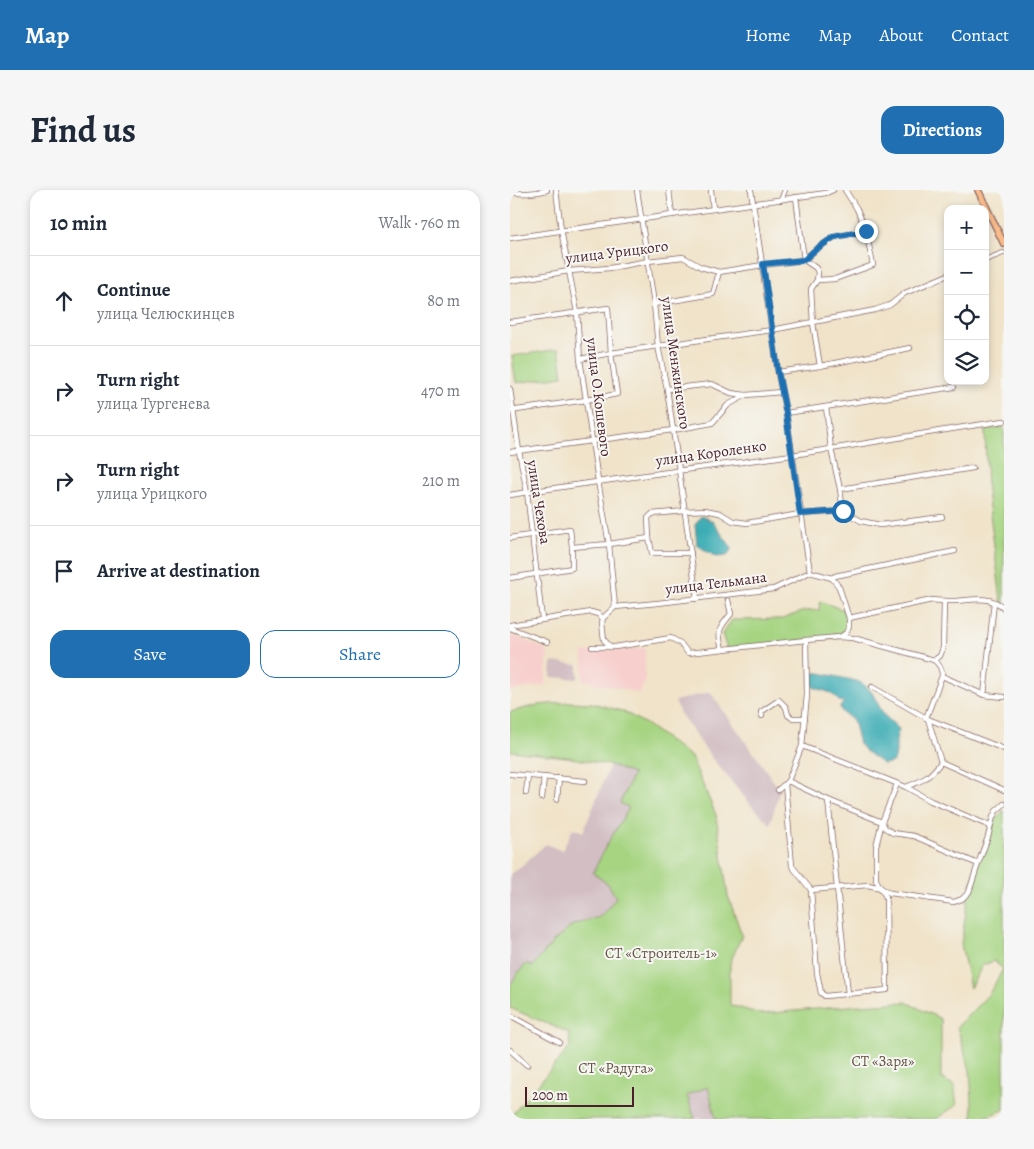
<!DOCTYPE html>
<html lang="en">
<head>
<meta charset="utf-8">
<style>
  body { margin:0; font-family:Alegreya,serif; background:#f6f6f7; color:#1f2937 }
  .controls { position:absolute; right:15px; top:15px; display:grid; overflow:hidden; border-radius:10px; box-shadow:0 2px 8px #0003 }
  .controls button { width:45px; height:45px; display:grid; place-items:center; padding:0; border:0; border-bottom:1px solid #e0e1e3; background:#fff; color:#1f2937; font:25px sans-serif }
  .scale { position:absolute; left:15px; bottom:12px; width:109px; box-sizing:border-box; padding-left:5px; border:2px solid #4a1f2b; border-top:0; font-size:14px; line-height:18px; white-space:nowrap; color:#4a1f2b; -webkit-text-stroke:4px #f6f6f2; paint-order:stroke }
  .stop { position:absolute; width:15px; height:15px; margin:-11px; border:4px solid #1f6fb2; border-radius:50%; background:#fff }
  .stop.end { background:#1f6fb2; border-color:#fff; box-shadow:0 1px 5px #0008 }
  .list { margin:0; padding:0; list-style:none }
  h2 { display:flex; justify-content:space-between; align-items:center; height:65px; margin:0; padding:0 20px; font-size:21px }
  h2 small { font-size:16px; font-weight:400; color:#747a83 }
  .list li { display:grid; grid-template-columns:32px 1fr auto; gap:15px; align-items:center; box-sizing:border-box; height:90px; padding:0 20px; border-top:1px solid #e0e1e3 }
  .list b { display:block; font-size:19px; white-space:nowrap }
  .list p { margin:0; font-size:16px; white-space:nowrap; color:#747a83 }
  .list em { font-size:16px; font-style:normal; color:#747a83 }
  .actions { display:flex; gap:10px; padding:15px 20px }
  .actions a { flex:1; padding:11px 0; border:1px solid #1f6fb2; border-radius:15px; text-align:center; font-size:18px; color:#1f6fb2 }
  .actions .main { background:#1f6fb2; color:#fff }
  .icon { flex:none; width:28px; height:28px; fill:none; stroke:currentColor; stroke-width:2; stroke-linecap:round; stroke-linejoin:round }
  .map { position:relative; flex:none; width:494px; height:929px; overflow:hidden; border-radius:15px }
  header { display:flex; align-items:center; gap:30px; box-sizing:border-box; height:70px; padding:0 25px; background:#1f6fb2; color:#fff }
  header strong { font-size:24px }
  nav { display:flex; gap:28px; margin-inline-start:auto; font-size:18px }
  .intro { display:flex; align-items:center; justify-content:space-between; box-sizing:border-box; height:120px; padding:0 30px }
  h1 { margin:0; font-size:35px }
  .button { padding:12px 22px; border-radius:15px; background:#1f6fb2; color:#fff; font-size:18px; font-weight:700 }
  main { display:flex; gap:30px; padding:0 30px }
  aside { flex:1; background:#fff; border-radius:15px; box-shadow:0 2px 8px #0003 }
  .map>svg:first-child { display:block }
</style>
</head>
<body>
<header>
<strong>Map</strong>
<nav><a>Home</a><a>Map</a><a>About</a><a>Contact</a></nav>
</header>
<div class="intro"><h1>Find us</h1><a class="button">Directions</a></div>
<main>
<aside>
<h2>10 min<small>Walk · 760 m</small></h2>
<ul class="list">
<li><svg class="icon" aria-label="ahead" viewBox="0 0 24 24"><path d="M12 20V5M6 11l6-6 6 6"/></svg><div><b>Continue</b><p>улица Челюскинцев</p></div><em>80 m</em></li>
<li><svg class="icon" aria-label="right" viewBox="0 0 24 24"><path d="M7 20v-9h11M14 6l5 5-5 5"/></svg><div><b>Turn right</b><p>улица Тургенева</p></div><em>470 m</em></li>
<li><svg class="icon" aria-label="right" viewBox="0 0 24 24"><path d="M7 20v-9h11M14 6l5 5-5 5"/></svg><div><b>Turn right</b><p>улица Урицкого</p></div><em>210 m</em></li>
<li><svg class="icon" aria-label="arrive" viewBox="0 0 24 24"><path d="M6 21V4h12l-3 4 3 4H6"/></svg><div><b>Arrive at destination</b></div></li>
</ul>
<div class="actions"><a class="main">Save</a><a>Share</a></div>
</aside>
<div class="map">
<svg width="494" height="929" viewBox="0 0 494 929">
  <rect width="100%" height="100%" fill="#f6f6f2"/>
  <filter id="ink" filterUnits="userSpaceOnUse"><feTurbulence type="fractalNoise" baseFrequency=".02" numOctaves="2"/><feDisplacementMap in="SourceGraphic" scale="10" xChannelSelector="R" yChannelSelector="G"/><feConvolveMatrix kernelMatrix="1 2 1 2 8 2 1 2 1" color-interpolation-filters="sRGB"/></filter>
  <filter id="wash" filterUnits="userSpaceOnUse"><feTurbulence type="fractalNoise" baseFrequency=".0096" numOctaves="4" result="noise"/><feDisplacementMap in="SourceGraphic" scale="20" xChannelSelector="R" yChannelSelector="G"/><feGaussianBlur stdDeviation="1.12" result="paint"/><feColorMatrix in="noise" values="0 0 0 0 0 0 0 0 0 0 0 0 0 0 0 0 0 1.4 0 .05"/><feComposite in="paint" operator="in"/></filter>
  <g filter="url(#wash)">
    <rect width="100%" height="100%" fill="#f0e3c9"/>
    <g fill="#f7d0cd">
      <polygon points="0,444 34,458 38,465 35,495 0,501"/>
      <polygon points="135,458 135,492 129,503 73,490 73,462"/>
    </g>
    <g fill="#d2bec3">
      <polygon points="42,472 68,475 68,489 41,487"/>
      <polygon points="200,502 270,600 260,634 241,615 201,567 170,523 165,511"/>
      <polygon points="100,575 123,584 110,613 119,617 96,656 99,695 106,708 90,727 63,735 43,752 22,777 18,773 7,784 0,796 0,684 8,679 36,654 52,661 63,638 73,642"/>
      <polygon points="198,897 206,929 185,929 177,905"/>
    </g>
    <g fill="#a6d481" stroke="#787a56">
      <polygon points="49,159 53,186 6,193 2,166"/>
      <polygon points="494,237 494,414 491,410 477,301 475,240"/>
      <polygon points="310,411 336,421 337,439 329,447 217,459 212,444 222,430 272,429 294,421 309,420"/>
      <polygon points="60,512 82,513 112,521 136,534 181,567 206,625 218,706 232,745 220,773 220,815 251,824 350,815 396,812 431,829 431,888 444,895 447,915 433,924 427,929 206,929 198,897 177,905 185,929 0,929 0,927 60,857 59,843 0,818 0,796 7,784 17,773 22,777 43,752 63,735 90,727 106,708 99,695 83,683 96,656 119,618 110,613 123,584 100,575 56,567 0,561 0,522 28,515"/>
      <polygon points="494,620 494,920 469,929 463,929 460,880 447,837 479,804 493,779 484,771 473,775 460,798 451,754 459,702 480,636"/>
    </g>
    <g fill="#39abb3" stroke="#42656f">
      <polygon points="191,326 202,331 222,358 217,366 206,367 187,355 185,335"/>
      <path d="M304,483H310L347,491L353,494L361,501L374,525L389,539L386,550V564L384,571L380,573L373,574L355,561L349,554L343,530L332,522L330,517L334,512L329,511L321,503L303,497C301,492 299,488 304,483Z"/>
    </g>
  </g>
  <g filter="url(#ink)">
    <g fill="none" stroke-linecap="round" stroke-linejoin="round">
      <defs>
        <g id="minor">
          <polyline points="46,0 51,40 67,122 70,169 88,291 99,354 105,417"/>
          <polyline points="127,0 144,114 148,156 157,199 169,280 187,409"/>
          <polyline points="159,0 162,25"/>
          <polyline points="201,0 203,19"/>
          <polyline points="241,0 268,182 276,223 300,382"/>
          <path d="M0,2C13,5 25,3 37,0"/>
          <polyline points="286,7 294,70 306,78 308,83 307,90 301,99 303,133 310,176"/>
          <polyline points="271,10 275,0"/>
          <polyline points="0,48 316,3 323,0"/>
          <polyline points="475,70 493,63"/>
          <polyline points="307,90 325,89 363,75 356,41 347,19 335,0"/>
          <polyline points="0,91 59,81 100,78 138,71 173,67 191,77 209,82 253,75 294,70 305,60 324,47 356,41"/>
          <polyline points="144,114 203,104 209,82"/>
          <polyline points="0,132 98,118 101,163 70,169"/>
          <polyline points="268,182 310,176 400,158"/>
          <polyline points="0,199 9,261 17,302 32,429"/>
          <polyline points="157,199 202,194 221,203 236,205"/>
          <polyline points="316,217 321,259 330,299 333,321"/>
          <polyline points="0,221 76,210 107,204 101,163 148,156 262,140 365,120 380,115 395,103 438,85"/>
          <polyline points="276,223 444,197"/>
          <polyline points="0,262 163,240 202,233 218,215 236,205 271,202"/>
          <polyline points="330,299 463,278"/>
          <path d="M0,305C93,290 187,279 281,265C352,255 423,241 494,231"/>
          <polyline points="333,321 351,331 370,335 432,327"/>
          <polyline points="0,348 60,339 62,357"/>
          <polyline points="139,348 138,328 142,324 175,321 195,320 210,323 223,331 237,333 290,324 333,321"/>
          <polyline points="0,388 62,378 62,357 99,354 139,348 142,363 181,363"/>
          <polyline points="322,388 329,397 339,428 339,437 336,443 330,447"/>
          <polyline points="93,428 105,417 148,413 264,399 300,382 322,388 325,386 445,361"/>
          <polyline points="93,428 92,433 94,450 101,457"/>
          <path d="M339,428L422,410C430,411 437,411 445,411C462,410 480,405 494,418"/>
          <polyline points="0,435 81,422 88,424 93,428"/>
          <polyline points="0,438 37,452"/>
          <path d="M82,457H105L161,448L170,453L178,463L296,450L329,447L343,448L424,470C430,475 432,479 432,486L474,505L494,507"/>
          <path d="M212,459C207,441 209,438 221,424L218,410"/>
          <polyline points="424,470 430,466 433,458 434,411"/>
          <polyline points="362,497 418,529 494,559"/>
          <polyline points="474,505 484,412"/>
          <polyline points="252,526 251,522 269,510 276,517 278,525 282,528 295,528"/>
          <polyline points="416,528 432,486"/>
          <polyline points="292,556 396,597 421,611 480,636"/>
          <polyline points="431,572 494,600"/>
          <polyline points="0,584 75,591"/>
          <polyline points="278,591 318,610 372,632 375,638 383,643 404,646 468,674"/>
          <polyline points="275,594 282,676 301,700 307,783 311,803 315,806 377,800 376,707 366,690 366,656 372,632 387,594"/>
          <path d="M396,597C414,590 419,588 431,572L418,529"/>
          <polyline points="268,600 278,591 292,556 297,505 296,450"/>
          <polyline points="16,603 18,586"/>
          <polyline points="32,608 34,587"/>
          <polyline points="47,609 49,588"/>
          <polyline points="318,610 338,804"/>
          <polyline points="301,700 358,695 371,698 380,703 444,712 452,709 459,702 468,674 478,647 483,627 486,621 494,614"/>
          <polyline points="0,825 49,852"/>
          <polyline points="0,860 17,875"/>
        </g>
        <polyline id="major" points="468,0 494,54"/>
      </defs>
      <use href="#minor" stroke="#846462" stroke-width="6"/>
      <use href="#major" stroke="#846462" stroke-width="8"/>
      <use href="#minor" stroke="#fff" stroke-width="4.5"/>
      <use href="#major" stroke="#fabb8b" stroke-width="5.5"/>
    </g>
  </g>
  <g fill="none" stroke-linecap="round" stroke-linejoin="round" filter="url(#ink)">
    <polyline stroke="#1f6fb2" stroke-width="6" points="333,321 290,324 276,223 268,182 253,74 294,70 305,60 324,47 356,41"/>
  </g>
  <g text-anchor="middle" stroke-width="4" stroke-linejoin="round" paint-order="stroke">
    <g font-size="15" fill="#4a1f2b" stroke="#f6f6f2">
      <text transform="translate(107 62) rotate(-7)" y="5">улица Урицкого</text>
      <text transform="translate(166 173) rotate(82)" y="5">улица Менжинского</text>
      <text transform="translate(89 207) rotate(83)" y="5">улица О.Кошевого</text>
      <text transform="translate(201 263) rotate(-8)" y="5">улица Короленко</text>
      <text transform="translate(29 312) rotate(81)" y="5">улица Чехова</text>
      <text transform="translate(206 393) rotate(-7)" y="5">улица Тельмана</text>
    </g>
    <g font-size="15" fill="#665545" stroke="#f6f6f2">
      <text x="151" y="768">СТ «Строитель-1»</text>
      <text x="373" y="876">СТ «Заря»</text>
      <text x="106" y="883">СТ «Радуга»</text>
    </g>
  </g>
</svg>
<div class="controls">
<button>+</button>
<button>−</button>
<button><svg class="icon" aria-label="locate" viewBox="0 0 24 24"><circle cx="12" cy="12" r="6"/><path d="M12 2v4M12 18v4M2 12h4M18 12h4"/></svg></button>
<button><svg class="icon" aria-label="layers" viewBox="0 0 24 24"><path d="M12 4l9 5-9 5-9-5zM3 14l9 5 9-5"/></svg></button>
</div>
<div class="scale">200 m</div>
<div class="stop" style="left:333px;top:321px"></div>
<div class="stop end" style="left:356px;top:41px"></div>
</div>
</main>
</body>
</html>
